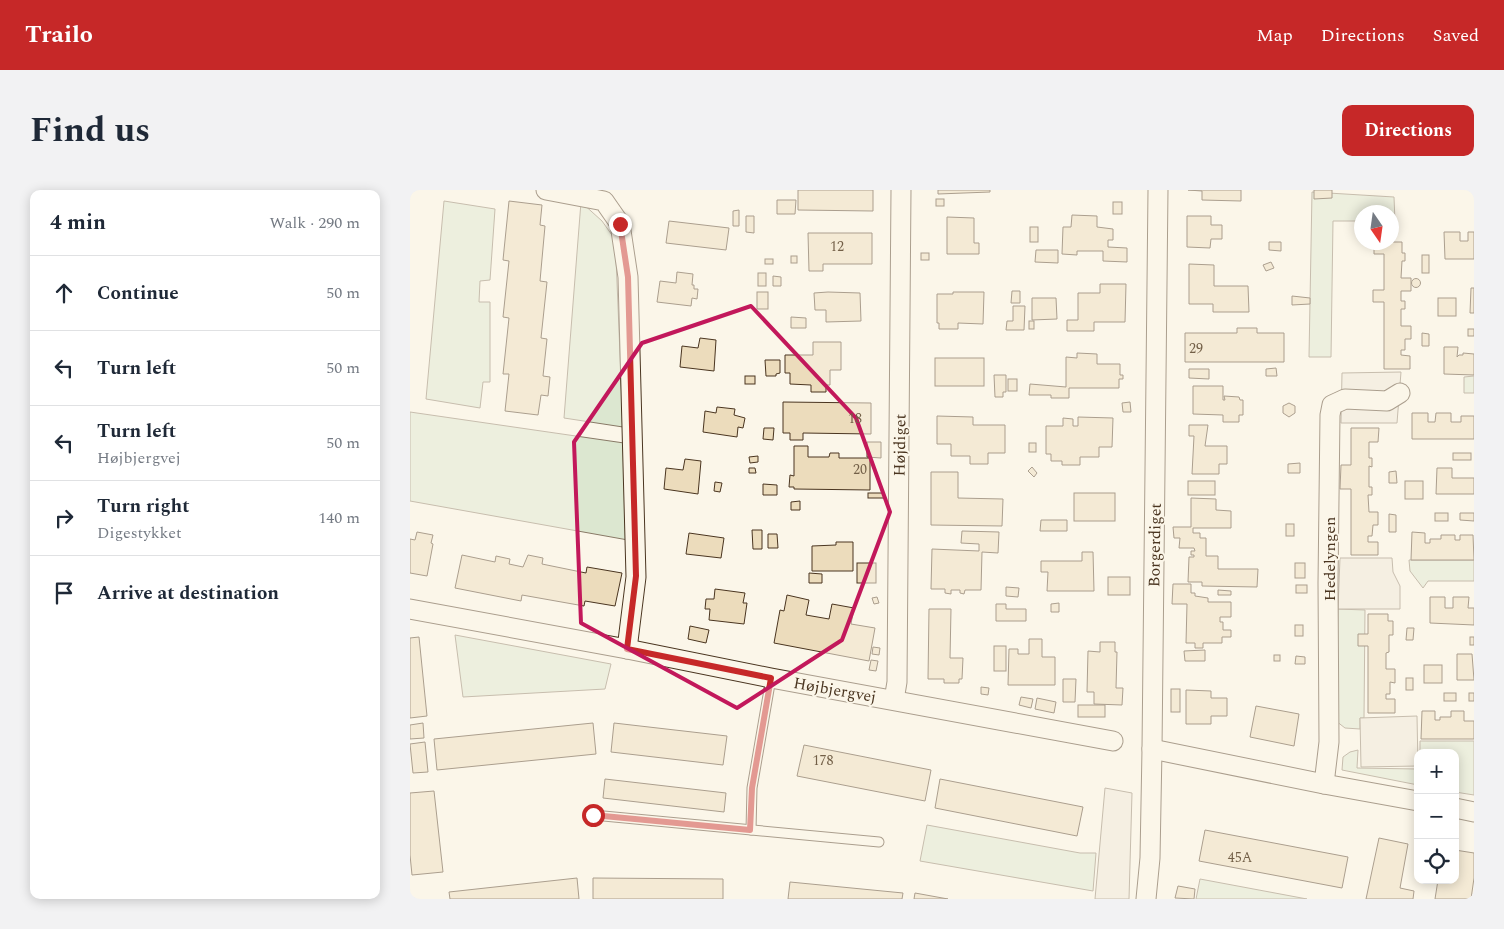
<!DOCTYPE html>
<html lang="en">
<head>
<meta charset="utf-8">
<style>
  body { margin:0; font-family:Spectral,serif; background:#f2f2f3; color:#1f2937 }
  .controls { position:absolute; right:15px; bottom:15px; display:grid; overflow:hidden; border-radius:10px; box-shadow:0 2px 12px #0003 }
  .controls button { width:45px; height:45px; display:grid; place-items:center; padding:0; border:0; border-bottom:1px solid #e0e1e3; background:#fff; color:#1f2937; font:25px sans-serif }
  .compass { position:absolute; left:944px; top:15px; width:45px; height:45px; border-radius:50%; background:#fff; box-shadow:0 2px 12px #0003; rotate:167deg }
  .stop { position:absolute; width:15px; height:15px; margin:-11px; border:4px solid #c62828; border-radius:50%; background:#fff }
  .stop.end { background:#c62828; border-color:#fff; box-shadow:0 1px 5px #0008 }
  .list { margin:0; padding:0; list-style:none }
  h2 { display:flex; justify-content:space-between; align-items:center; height:65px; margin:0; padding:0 20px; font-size:21px }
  h2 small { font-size:16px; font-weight:400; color:#747a83 }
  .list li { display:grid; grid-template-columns:32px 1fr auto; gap:15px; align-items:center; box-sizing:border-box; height:75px; padding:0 20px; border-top:1px solid #e0e1e3 }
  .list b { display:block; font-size:19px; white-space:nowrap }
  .list p { margin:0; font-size:16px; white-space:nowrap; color:#747a83 }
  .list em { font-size:16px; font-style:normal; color:#747a83 }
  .icon { flex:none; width:28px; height:28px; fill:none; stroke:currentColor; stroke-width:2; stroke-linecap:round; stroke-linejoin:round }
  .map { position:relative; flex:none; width:1064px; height:709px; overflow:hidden; border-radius:10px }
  header { display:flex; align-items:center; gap:30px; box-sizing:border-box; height:70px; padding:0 25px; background:#c62828; color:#fff }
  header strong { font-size:24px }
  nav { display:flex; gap:28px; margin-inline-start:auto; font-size:18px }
  .intro { display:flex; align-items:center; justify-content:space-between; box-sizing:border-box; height:120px; padding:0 30px }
  h1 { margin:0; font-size:35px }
  .button { padding:12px 22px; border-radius:10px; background:#c62828; color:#fff; font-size:18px; font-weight:700 }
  main { display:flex; gap:30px; padding:0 30px }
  aside { flex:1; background:#fff; border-radius:10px; box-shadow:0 2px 12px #0003 }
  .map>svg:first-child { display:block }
</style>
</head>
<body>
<header>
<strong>Trailo</strong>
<nav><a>Map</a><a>Directions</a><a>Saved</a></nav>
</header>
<div class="intro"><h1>Find us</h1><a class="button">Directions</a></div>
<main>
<aside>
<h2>4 min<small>Walk · 290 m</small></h2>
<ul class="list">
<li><svg class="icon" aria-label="ahead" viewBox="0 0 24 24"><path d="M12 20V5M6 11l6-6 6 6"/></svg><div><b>Continue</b></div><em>50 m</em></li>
<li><svg class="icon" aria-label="left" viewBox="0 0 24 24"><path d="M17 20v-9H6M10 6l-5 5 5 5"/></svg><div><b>Turn left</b></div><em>50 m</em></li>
<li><svg class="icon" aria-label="left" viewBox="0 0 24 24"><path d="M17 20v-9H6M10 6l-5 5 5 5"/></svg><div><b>Turn left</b><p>Højbjergvej</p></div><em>50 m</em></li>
<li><svg class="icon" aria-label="right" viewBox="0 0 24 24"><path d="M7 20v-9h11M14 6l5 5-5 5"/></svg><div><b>Turn right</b><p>Digestykket</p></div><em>140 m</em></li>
<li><svg class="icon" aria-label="arrive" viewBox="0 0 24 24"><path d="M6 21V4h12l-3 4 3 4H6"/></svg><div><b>Arrive at destination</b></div></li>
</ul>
</aside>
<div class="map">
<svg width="1064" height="709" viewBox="0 0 1064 709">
  <rect width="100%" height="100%" fill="#fbf6e9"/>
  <g fill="#dce7d0" stroke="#887966">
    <polygon points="902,2 984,7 985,32 982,32 982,22 952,22 951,31 923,31 921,167 899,167"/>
    <polygon points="34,11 85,19 80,90 70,91 69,112 80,112 80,192 73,192 70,218 16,209"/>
    <polygon points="171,12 192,31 204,48 206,68 213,237 154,228"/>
    <polygon points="1064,186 1064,203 1054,203 1054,187"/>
    <polygon points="0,222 214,253 218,350 0,311"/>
    <polygon points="999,370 1064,370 1064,391 1018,391 1013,398 1000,381"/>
    <polygon points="928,419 955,420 954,528 950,528 950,539 935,538 926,531"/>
    <polygon points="45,445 201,474 195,499 53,507"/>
    <polygon points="1010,551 1064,551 1064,605 1045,602 1045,563 1010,563"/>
    <polygon points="948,560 947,578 1008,579 1008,595 932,580 933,567 940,562"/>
    <polygon points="517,635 670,663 686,663 683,701 510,671"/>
    <polygon points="790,689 897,709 786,709"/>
  </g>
  <g fill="#ede7d9" stroke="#887966">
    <polygon points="991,182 987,233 931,233 932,183"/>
    <polygon points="930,368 982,368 983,382 990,396 990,419 928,419"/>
    <polygon points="1007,526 1008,576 951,577 950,528"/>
    <polygon points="695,598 722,603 719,709 685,709"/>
  </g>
  <g fill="#ecdcbc" stroke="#4a3520">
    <polygon points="388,0 463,0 463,21 388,20"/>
    <polygon points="528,0 580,0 580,2 528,4"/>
    <polygon points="778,0 831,0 831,11 792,10 792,1"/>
    <polygon points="904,0 922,0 922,8 904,9"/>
    <rect x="526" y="9" width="8" height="7"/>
    <polygon points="367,10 386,10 385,24 367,24"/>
    <polygon points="99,11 132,15 130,35 135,36 130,91 137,92 131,148 137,149 133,186 140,187 138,206 131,205 128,225 95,221 99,184 93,184 99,128 93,127 99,71 93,70"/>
    <rect x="703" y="12" width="9" height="12"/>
    <polygon points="329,20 329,36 323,36 323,21"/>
    <polygon points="662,25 687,26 687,37 703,39 703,50 698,50 698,57 717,58 717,72 693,71 693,61 667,61 667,65 652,64 653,37 661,37"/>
    <polygon points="336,26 344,26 344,43 336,42"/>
    <polygon points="777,26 801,26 801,35 812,35 812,49 801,49 800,58 777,57"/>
    <polygon points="537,27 564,28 564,53 569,53 569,64 537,64"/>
    <polygon points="259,31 319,38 316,60 256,53"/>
    <rect x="620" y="37" width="8" height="15"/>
    <polygon points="1034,42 1050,42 1050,51 1058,51 1058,42 1064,42 1064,69 1035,69"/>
    <polygon points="398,43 462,43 462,74 413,74 413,81 399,81"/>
    <polygon points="859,52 871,52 871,61 859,60"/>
    <polygon points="964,52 992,52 992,63 995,63 995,71 992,71 991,88 1001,88 1001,101 991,101 991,111 995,111 995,119 991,119 991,136 1001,136 1001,149 995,149 995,160 991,160 991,165 1000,166 1000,179 974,179 974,112 963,112 963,100 974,100 974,64 964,64"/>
    <polygon points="626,60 648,60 648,73 625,72"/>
    <rect x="511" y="63" width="8" height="7"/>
    <rect x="1012" y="65" width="7" height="18"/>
    <rect x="381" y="66" width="6" height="7"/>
    <rect x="355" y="69" width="8" height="5"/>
    <polygon points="861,72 864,78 856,81 853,75"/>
    <polygon points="779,74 804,75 804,96 838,96 839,122 803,122 803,114 779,114"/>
    <polygon points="267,82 283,84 282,95 284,95 284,99 288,99 287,109 282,108 281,116 247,112 250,91 266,93"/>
    <rect x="348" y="83" width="8" height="13"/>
    <polygon points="363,86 371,87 371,96 363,96"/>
    <circle cx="1006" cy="93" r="4.5"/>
    <polygon points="690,94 716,94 715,132 684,132 684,141 657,141 657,130 668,130 668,103 690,103"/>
    <polygon points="1061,98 1064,98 1064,123 1060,123"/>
    <polygon points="602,101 610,101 610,113 601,113"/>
    <rect x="347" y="102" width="11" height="17"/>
    <polygon points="418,102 450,103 451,131 416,132 416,120 405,120 404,103"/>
    <polygon points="543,102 574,102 573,134 548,133 548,139 529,139 529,133 527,133 527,104 543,104"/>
    <polygon points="882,106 900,108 900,114 882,115"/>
    <polygon points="622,108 646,108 647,129 622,130"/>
    <rect x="1028" y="108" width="18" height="18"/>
    <polygon points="603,116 615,116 614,140 596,140 597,131 603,131"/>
    <polygon points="381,127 396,128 396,138 381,138"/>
    <rect x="619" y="131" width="5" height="8"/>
    <polygon points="827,138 847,138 847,143 874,143 874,172 775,172 775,143 827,143"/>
    <rect x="1058" y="139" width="6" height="7"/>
    <polygon points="1012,143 1019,144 1019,156 1012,156"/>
    <polygon points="290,148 306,150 304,181 270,177 272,156 288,158"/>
    <polygon points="403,152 431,152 431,180 420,180 420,195 416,195 416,202 401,202 401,195 380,194 380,183 375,183 375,165 403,165"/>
    <polygon points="1034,157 1048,157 1047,167 1049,165 1053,165 1053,163 1064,164 1064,185 1034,184"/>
    <polygon points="667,163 687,164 687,174 710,174 710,185 713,185 713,189 709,189 709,198 659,198 659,208 641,208 641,205 619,205 620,194 656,197 656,167 667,168"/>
    <rect x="525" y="168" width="49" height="28"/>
    <polygon points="355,170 370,170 370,183 366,184 366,186 356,186"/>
    <polygon points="866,178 867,186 856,186 856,179"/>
    <polygon points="779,179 799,179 799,189 779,188"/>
    <polygon points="584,185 596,185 596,202 593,202 593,207 585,207"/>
    <rect x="335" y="186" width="10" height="8"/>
    <rect x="598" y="189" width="9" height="12"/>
    <polygon points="783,196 813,196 813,210 815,210 814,206 829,207 830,210 833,210 833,225 829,225 829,232 813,232 813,225 783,224"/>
    <polygon points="373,212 461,213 461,244 393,243 393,250 380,250 380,243 373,243"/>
    <polygon points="720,212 721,222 713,222 712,213"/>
    <polygon points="879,213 885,216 885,223 879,227 873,223 873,216"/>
    <polygon points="307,217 325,219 324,225 335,228 333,238 328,237 327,247 293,242 295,221 306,223"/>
    <polygon points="1002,223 1018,223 1018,232 1025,232 1026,223 1041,223 1041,232 1051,232 1051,226 1064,226 1064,249 1002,249"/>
    <polygon points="527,226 563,227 563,235 595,235 595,263 578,263 578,274 560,274 560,266 541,266 541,254 527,254"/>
    <polygon points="668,227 703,228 702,257 689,257 689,267 670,267 670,275 652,275 652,271 641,271 641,264 636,264 636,236 653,236 653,228 663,229 663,236 668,236"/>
    <polygon points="779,235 798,235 795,256 817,256 817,274 809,274 809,284 782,284 784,246 779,246"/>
    <polygon points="354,238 364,238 363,250 353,249"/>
    <polygon points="941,238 969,238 968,252 959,252 959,268 962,268 962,277 959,276 959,297 962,297 962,305 958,305 959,322 968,322 968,335 963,335 962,346 958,346 958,352 968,352 968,365 941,365 941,299 930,299 931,275 941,275"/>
    <polygon points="457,252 471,252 471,268 457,267"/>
    <rect x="619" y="253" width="7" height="9"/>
    <polygon points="384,256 398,256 398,267 419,267 420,263 429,263 429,268 460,268 460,300 384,299 384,297 379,297 380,285 384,286"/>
    <rect x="1043" y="263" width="18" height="7"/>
    <polygon points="348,266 348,272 340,273 339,267"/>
    <polygon points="275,269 291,271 288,304 254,299 256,278 273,280"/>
    <polygon points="890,273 890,283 878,283 878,274"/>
    <polygon points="622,277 627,283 624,287 618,281"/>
    <polygon points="339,278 345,278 346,283 339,283"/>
    <polygon points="1027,278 1042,278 1042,288 1064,288 1064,304 1026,304"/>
    <polygon points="986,281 987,293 979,293 979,282"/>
    <polygon points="521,282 548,282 548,308 593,309 592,336 521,335"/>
    <rect x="778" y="291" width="27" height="14"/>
    <rect x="995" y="291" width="18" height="18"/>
    <polygon points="305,292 312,293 310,302 304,301"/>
    <polygon points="353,294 367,295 367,305 353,305"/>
    <rect x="458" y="303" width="16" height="5"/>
    <rect x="664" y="303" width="41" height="28"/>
    <polygon points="781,308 806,309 806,320 821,321 821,338 783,338 783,343 790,343 790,348 796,348 796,366 808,366 808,379 848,379 847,397 792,396 792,392 778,392 779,367 784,367 784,365 781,365 781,361 785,361 784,358 769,358 770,348 764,348 763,337 781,337"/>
    <polygon points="390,311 390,320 381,320 381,312"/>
    <rect x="1025" y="323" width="13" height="8"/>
    <polygon points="1050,323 1064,323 1064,331 1050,330"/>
    <polygon points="979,324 986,325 986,342 979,342"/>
    <polygon points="631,330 657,330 657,341 630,341"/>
    <rect x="876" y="334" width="8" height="12"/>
    <polygon points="342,340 352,340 352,359 343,359"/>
    <polygon points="552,341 589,342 588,363 572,362 571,400 555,400 554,404 550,403 550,400 541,400 541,404 535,403 535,399 521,399 522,359 569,361 569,354 551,353"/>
    <polygon points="7,342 23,345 21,353 23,354 17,386 0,383 0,349 5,350"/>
    <polygon points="1002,342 1015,343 1015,353 1020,353 1020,349 1031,349 1031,345 1045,345 1045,350 1050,350 1050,345 1063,345 1064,370 1001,370"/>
    <polygon points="279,343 314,348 311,368 276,364"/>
    <polygon points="358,344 367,344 368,358 358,358"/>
    <polygon points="426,352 443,352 443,381 402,381 402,356 426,355"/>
    <polygon points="672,362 683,362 684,401 637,401 638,382 631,382 631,371 672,371"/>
    <polygon points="52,365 85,372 86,366 100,369 99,374 113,377 118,365 133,368 132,374 176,383 177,377 212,383 205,416 175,411 174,416 112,405 111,411 45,398"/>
    <rect x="447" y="373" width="19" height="20"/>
    <rect x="885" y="373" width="10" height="15"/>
    <polygon points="399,383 412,384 412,393 399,393"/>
    <rect x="698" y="387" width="22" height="18"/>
    <polygon points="763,394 781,394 781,403 785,403 785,406 798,408 798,412 821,412 821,427 810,427 810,432 813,432 813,440 821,440 821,447 812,447 812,453 793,453 793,458 785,458 785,453 776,453 777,414 762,414"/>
    <rect x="886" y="395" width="11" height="8"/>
    <polygon points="596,397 609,398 608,407 596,406"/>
    <polygon points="305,399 335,403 333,413 337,413 334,434 299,430 300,419 295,419 296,409 304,409"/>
    <polygon points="808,400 821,401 821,405 808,405"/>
    <polygon points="377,405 399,410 396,425 419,429 422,414 444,418 441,434 465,438 459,471 364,453 370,420 374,421"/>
    <polygon points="467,407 469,413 464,414 462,408"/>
    <polygon points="1020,407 1035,407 1035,418 1043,418 1043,407 1059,407 1058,418 1064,418 1064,435 1020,433"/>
    <polygon points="649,413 649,422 641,422 641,414"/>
    <polygon points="586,414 596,414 596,419 616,419 616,431 586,431"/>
    <polygon points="519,419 541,419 540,468 553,468 552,489 549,489 549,493 534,493 534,489 518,489"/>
    <polygon points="958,424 978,424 978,431 983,431 983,445 979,445 979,462 976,463 976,479 985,479 985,493 980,492 980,504 976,504 976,509 985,509 985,523 958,523 958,456 948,456 948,444 958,444"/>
    <rect x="885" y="435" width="8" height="11"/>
    <polygon points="280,436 299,440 296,453 278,449"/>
    <polygon points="997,438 1004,438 1003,450 996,450"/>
    <polygon points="9,447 17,526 0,528 0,448"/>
    <rect x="1060" y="447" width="4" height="8"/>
    <polygon points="619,449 632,449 632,467 645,467 645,495 598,495 599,459 608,459 608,464 619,464"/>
    <polygon points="690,452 705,452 705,462 707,462 706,498 713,498 712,515 684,514 684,502 677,502 678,461 690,462"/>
    <rect x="584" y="456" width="12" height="25"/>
    <polygon points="463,457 470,458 469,465 462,464"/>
    <polygon points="795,460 795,471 775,471 774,461"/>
    <polygon points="1047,464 1062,464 1064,490 1047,490"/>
    <rect x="864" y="465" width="6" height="6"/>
    <polygon points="886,466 895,467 895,474 885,474"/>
    <polygon points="461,470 468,471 466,481 459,480"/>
    <rect x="1014" y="475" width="18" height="18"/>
    <rect x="996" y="488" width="7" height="12"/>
    <polygon points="653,489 666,489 665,512 653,512"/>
    <polygon points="571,497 579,498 578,505 571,504"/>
    <rect x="761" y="499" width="9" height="23"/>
    <polygon points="776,500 801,501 801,508 817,508 817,526 801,526 801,534 776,534"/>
    <rect x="1034" y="503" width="12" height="8"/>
    <rect x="1059" y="503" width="5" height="8"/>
    <polygon points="611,507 623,509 621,518 609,515"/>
    <polygon points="627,508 646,512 644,523 625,519"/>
    <rect x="668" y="515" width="27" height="12"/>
    <polygon points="846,516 889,524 884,556 840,547"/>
    <polygon points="1012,521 1025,521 1025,530 1030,530 1030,527 1041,527 1041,521 1054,521 1054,531 1064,531 1064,549 1011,549"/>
    <polygon points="13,533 14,548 0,549 0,535"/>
    <polygon points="183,533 186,564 27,580 24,549"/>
    <polygon points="204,533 317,546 313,575 201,562"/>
    <polygon points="15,552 18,582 3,583 0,554"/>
    <polygon points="394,555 521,580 515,611 387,586"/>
    <polygon points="195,589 316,603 314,622 193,608"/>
    <polygon points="530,589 673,617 667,646 525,618"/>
    <polygon points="24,601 33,682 2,685 0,665 0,603"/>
    <polygon points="795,640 938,667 932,698 789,671"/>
    <polygon points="969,648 998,654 990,698 1004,701 1003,709 956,709"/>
    <polygon points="1045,660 1064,663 1064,688 1061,709 1025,709 1028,690 1045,690"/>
    <polygon points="167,688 169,709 40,709 39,702"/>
    <polygon points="183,688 313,689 313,709 183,709"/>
    <polygon points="380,692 493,703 492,709 378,709"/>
    <polygon points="768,696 785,699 784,709 765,708"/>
    <polygon points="505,703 538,709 504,709"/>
  </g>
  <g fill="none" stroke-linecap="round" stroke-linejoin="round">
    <defs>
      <g id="service">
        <polyline points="183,625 469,652"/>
        <polyline points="341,640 342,598 361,488"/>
      </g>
      <g id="minor">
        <polyline points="136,0 194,11 210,34 218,87 226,387 217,459"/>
        <polyline points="0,419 217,459 361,488 703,551"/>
        <polyline points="484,510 487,492 491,0"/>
        <polyline points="742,559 914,594 1008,611"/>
        <polyline points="914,594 919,552 918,393 920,225 922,215 935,209 977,211 990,203"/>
        <polyline points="1045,618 1064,622"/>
        <polyline points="736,709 740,668 742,559 748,0"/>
      </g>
    </defs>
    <use href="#service" stroke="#4a3520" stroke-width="11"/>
    <use href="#minor" stroke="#4a3520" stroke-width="21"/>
    <use href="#service" stroke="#fbf6e9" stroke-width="9"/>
    <use href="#minor" stroke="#fbf6e9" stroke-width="19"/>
  </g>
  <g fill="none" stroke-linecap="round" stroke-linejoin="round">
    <polyline stroke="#c62828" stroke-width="6" points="183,625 340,640 342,598 361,488 217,459 226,386 218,87 210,34"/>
  </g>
  <path d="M0 0H1064V709H0ZM341,116L446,228L480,322L432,450L327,518L171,433L164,252L232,153Z" fill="#fbf6e9" fill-opacity=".55" fill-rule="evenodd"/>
  <path fill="none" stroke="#c2185b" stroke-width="4" stroke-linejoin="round" d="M341,116L446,228L480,322L432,450L327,518L171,433L164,252L232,153Z"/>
  <g text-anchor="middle" stroke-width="4" stroke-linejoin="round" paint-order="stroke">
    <g font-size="14" fill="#725f47">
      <text x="427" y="61">12</text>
      <text x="786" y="163">29</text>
      <text x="445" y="233">18</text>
      <text x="450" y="284">20</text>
      <text x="413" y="575">178</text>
      <text x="830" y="672">45A</text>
    </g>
    <g font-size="16" fill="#4a3520" stroke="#fbf6e9">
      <text transform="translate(489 255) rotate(-89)" y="6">Højdiget</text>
      <text transform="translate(744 355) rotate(-89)" y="6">Borgerdiget</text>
      <text transform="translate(919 369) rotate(-90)" y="6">Hedelyngen</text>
      <text transform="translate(425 499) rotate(10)" y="6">Højbjergvej</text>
    </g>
  </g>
</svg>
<div class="controls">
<button>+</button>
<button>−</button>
<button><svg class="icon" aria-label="locate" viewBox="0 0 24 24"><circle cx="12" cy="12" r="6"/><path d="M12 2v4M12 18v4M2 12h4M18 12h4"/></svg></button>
</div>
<svg class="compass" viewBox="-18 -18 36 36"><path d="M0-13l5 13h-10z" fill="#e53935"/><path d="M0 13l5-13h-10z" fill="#747a83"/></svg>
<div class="stop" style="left:183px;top:625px"></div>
<div class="stop end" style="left:210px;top:34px"></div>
</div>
</main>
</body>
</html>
